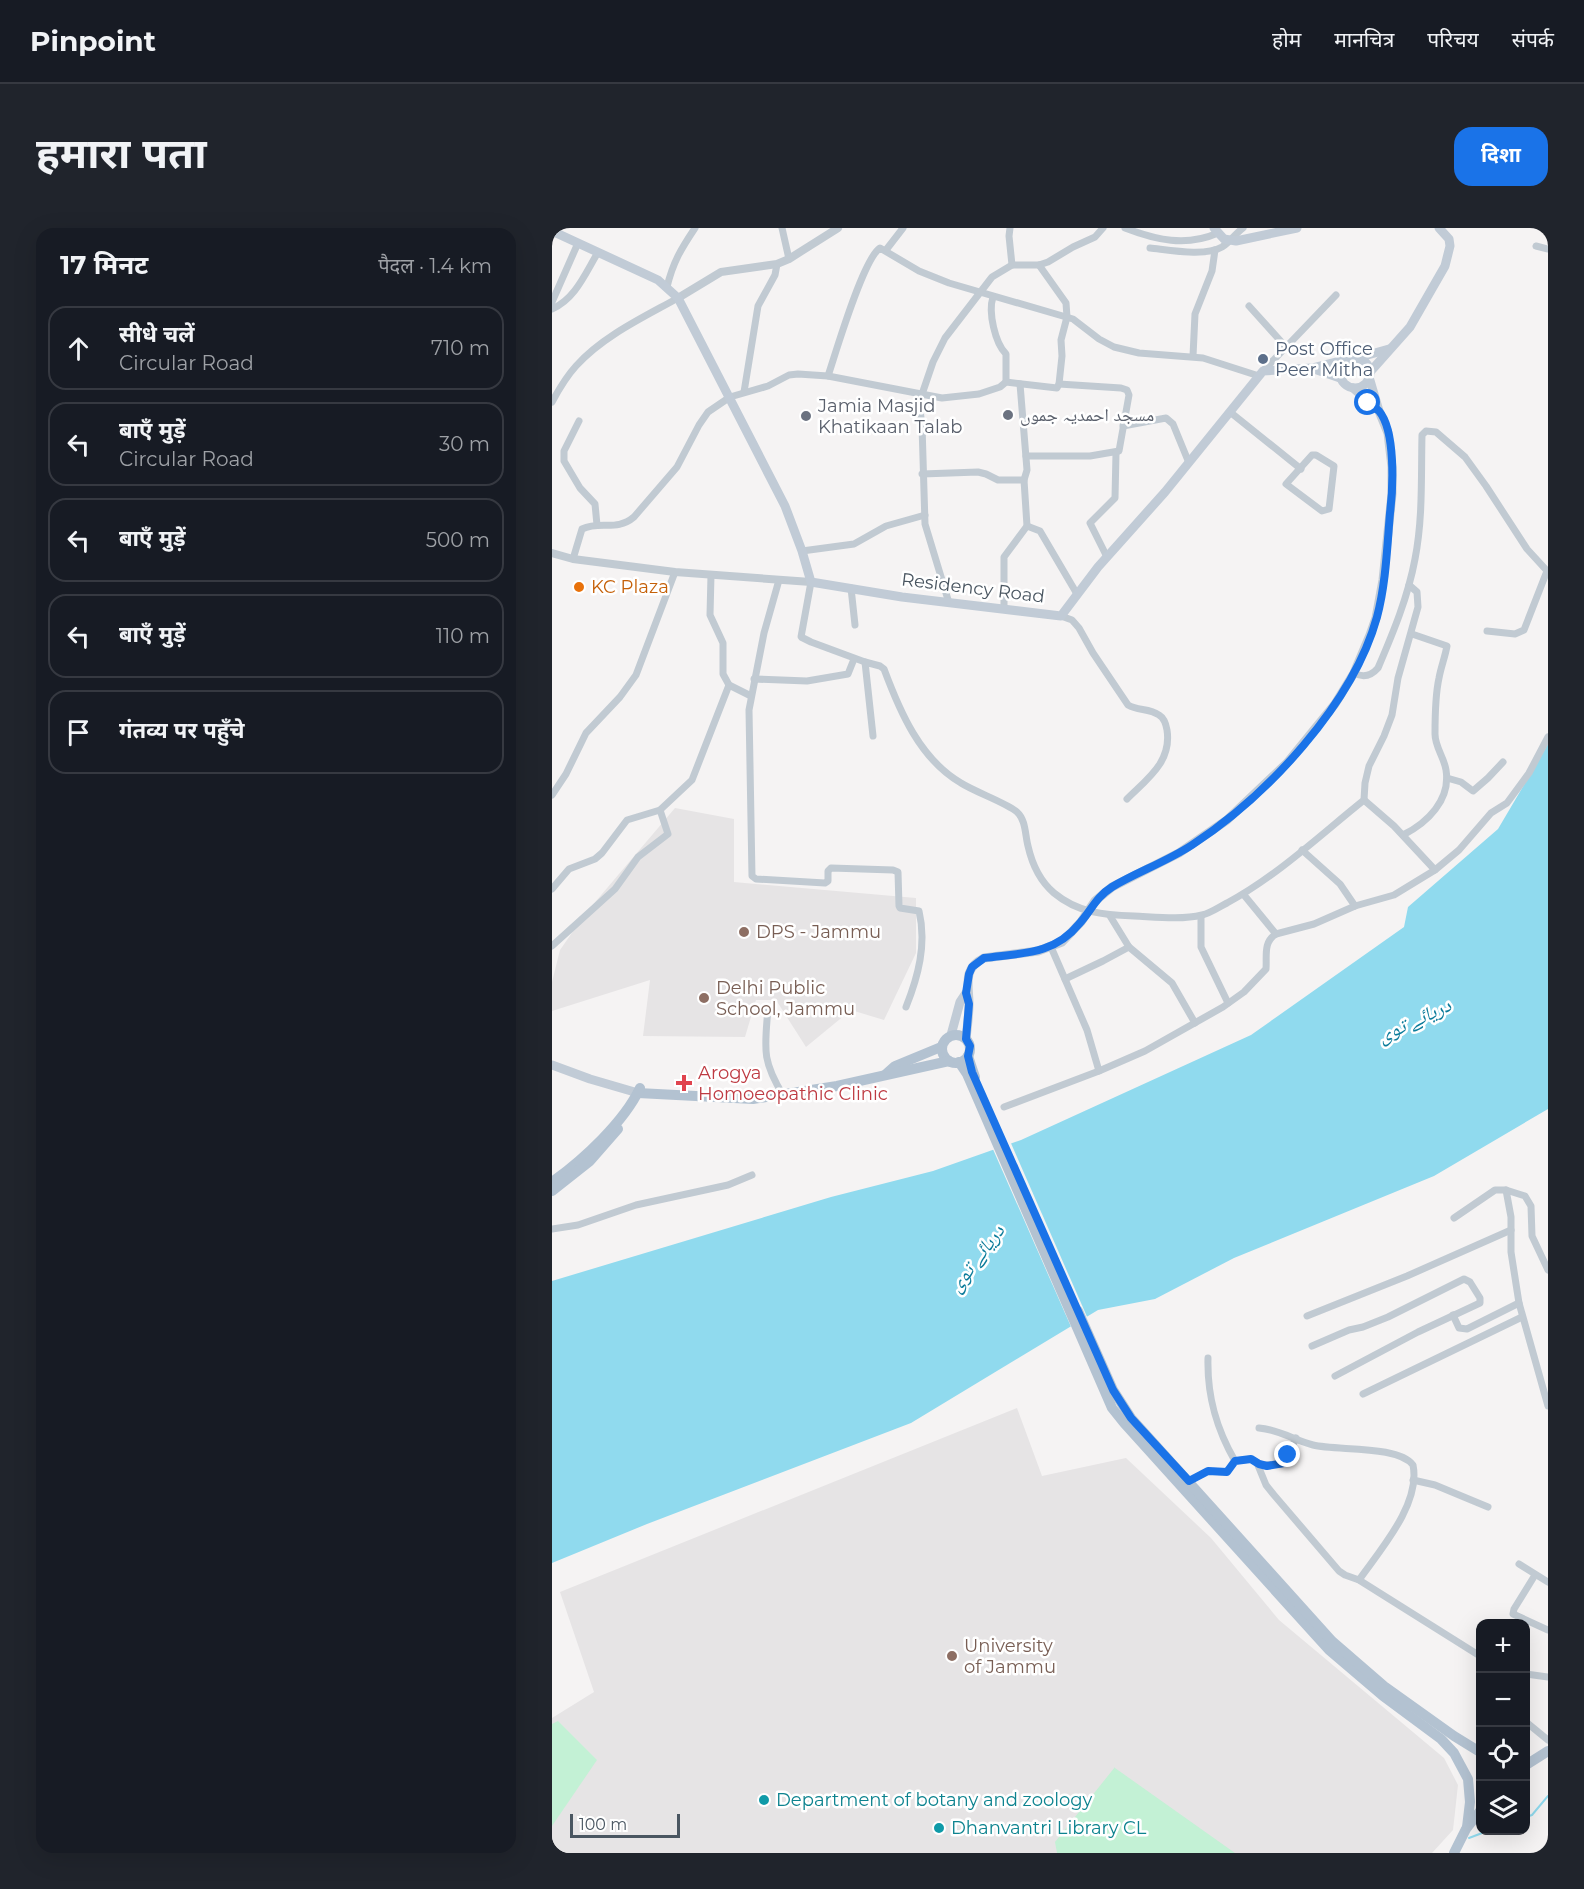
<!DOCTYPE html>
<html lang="hi">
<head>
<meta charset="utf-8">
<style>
  body { margin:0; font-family:Montserrat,"Noto Naskh Arabic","Noto Sans Devanagari",sans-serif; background:#20242c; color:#f1f3f6 }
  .controls { position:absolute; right:18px; bottom:18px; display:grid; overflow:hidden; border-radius:12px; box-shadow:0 6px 24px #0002 }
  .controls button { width:54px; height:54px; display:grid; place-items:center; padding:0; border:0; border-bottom:2px solid #363941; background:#171b24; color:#f1f3f6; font:30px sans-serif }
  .scale { position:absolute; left:18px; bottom:15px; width:110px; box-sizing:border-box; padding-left:6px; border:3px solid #4a5661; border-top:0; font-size:16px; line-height:21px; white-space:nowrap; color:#4a5661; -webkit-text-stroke:4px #fff; paint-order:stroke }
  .stop { position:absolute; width:18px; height:18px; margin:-14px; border:4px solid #1a73e8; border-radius:50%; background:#fff }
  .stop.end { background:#1a73e8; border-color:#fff; box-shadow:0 2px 6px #0008 }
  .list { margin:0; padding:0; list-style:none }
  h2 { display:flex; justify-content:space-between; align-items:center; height:78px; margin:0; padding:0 24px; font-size:26px }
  h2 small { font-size:20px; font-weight:400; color:#9ea1a6 }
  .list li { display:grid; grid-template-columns:39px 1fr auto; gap:18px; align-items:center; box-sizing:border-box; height:84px; margin:0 12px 12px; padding:0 12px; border:2px solid #363941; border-radius:18px }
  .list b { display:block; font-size:22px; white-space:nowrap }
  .list p { margin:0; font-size:20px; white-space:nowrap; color:#9ea1a6 }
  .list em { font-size:20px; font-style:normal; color:#9ea1a6 }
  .icon { flex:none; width:33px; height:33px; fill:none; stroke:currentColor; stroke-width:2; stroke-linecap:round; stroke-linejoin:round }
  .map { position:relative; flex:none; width:996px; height:1625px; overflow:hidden; border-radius:18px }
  header { display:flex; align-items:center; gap:36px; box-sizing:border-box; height:84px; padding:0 30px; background:#171b24; border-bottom:2px solid #363941 }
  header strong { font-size:28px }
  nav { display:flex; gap:33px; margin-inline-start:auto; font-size:21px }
  .intro { display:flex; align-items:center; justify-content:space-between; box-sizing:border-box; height:144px; padding:0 36px }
  h1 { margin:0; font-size:42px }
  .button { padding:15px 27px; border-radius:18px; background:#1a73e8; color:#fff; font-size:21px; font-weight:700 }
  main { display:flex; gap:36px; padding:0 36px }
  aside { flex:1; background:#171b24; border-radius:18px; box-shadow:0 6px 24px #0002 }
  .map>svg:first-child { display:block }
</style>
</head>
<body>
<header>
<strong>Pinpoint</strong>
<nav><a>होम</a><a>मानचित्र</a><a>परिचय</a><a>संपर्क</a></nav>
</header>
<div class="intro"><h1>हमारा पता</h1><a class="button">दिशा</a></div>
<main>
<aside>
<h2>17 मिनट<small>पैदल · 1.4 km</small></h2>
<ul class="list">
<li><svg class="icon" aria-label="ahead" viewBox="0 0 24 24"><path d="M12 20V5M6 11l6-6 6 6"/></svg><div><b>सीधे चलें</b><p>Circular Road</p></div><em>710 m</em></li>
<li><svg class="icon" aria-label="left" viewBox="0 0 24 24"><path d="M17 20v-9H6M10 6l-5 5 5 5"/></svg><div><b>बाएँ मुड़ें</b><p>Circular Road</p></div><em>30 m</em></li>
<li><svg class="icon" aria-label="left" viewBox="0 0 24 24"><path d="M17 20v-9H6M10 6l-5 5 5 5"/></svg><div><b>बाएँ मुड़ें</b></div><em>500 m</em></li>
<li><svg class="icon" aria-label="left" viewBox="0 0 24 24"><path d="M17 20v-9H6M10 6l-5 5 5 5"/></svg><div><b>बाएँ मुड़ें</b></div><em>110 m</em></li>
<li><svg class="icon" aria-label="arrive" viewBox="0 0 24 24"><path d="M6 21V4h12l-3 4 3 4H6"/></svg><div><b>गंतव्य पर पहुँचे</b></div></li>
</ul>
</aside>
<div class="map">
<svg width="996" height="1625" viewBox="0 0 996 1625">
  <rect width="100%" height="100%" fill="#f5f3f3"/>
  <g fill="#e6e4e5">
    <polygon points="123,580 182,591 182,654 364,670 364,725 332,792 299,782 254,819 224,772 204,772 193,809 91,808 98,752 0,783 0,754 8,722 33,686"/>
    <polygon points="465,1180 490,1248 574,1230 659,1310 727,1392 892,1530 906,1557 901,1602 880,1625 0,1625 0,1490 42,1464 8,1364"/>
  </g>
  <g fill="#c3f1d5">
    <polygon points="6,1493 45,1532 0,1598 0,1496"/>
    <polygon points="563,1539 563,1540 683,1625 505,1625 503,1614"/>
  </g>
  <polygon fill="#90daee" points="996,516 996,881 882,948 682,1030 603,1071 546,1082 359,1195 95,1296 0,1335 0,1053 279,969 381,943 469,912 699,807 852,699 856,679 946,601"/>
  <polygon fill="#f5f3f3" points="458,913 536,1091 520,1101 440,919"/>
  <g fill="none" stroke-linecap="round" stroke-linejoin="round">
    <g stroke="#90daee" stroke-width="2">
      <polyline points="974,1589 980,1587 996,1568"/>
      <polyline points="917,1610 938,1602"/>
    </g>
    <g stroke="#c1cad2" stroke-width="7">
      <polyline points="230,0 237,31"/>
      <polyline points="458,0 457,8 460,37"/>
      <path d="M573,0C604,12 634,19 666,5"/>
      <polyline points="984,18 996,21"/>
      <path d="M598,20C617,22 653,29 670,19C678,14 683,6 691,0"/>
      <polyline points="334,22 351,0"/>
      <path d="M115,59C121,34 129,21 143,0"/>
      <path d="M441,69C436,84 443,115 454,126V154"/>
      <polyline points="0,74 26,15"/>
      <polyline points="697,78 734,119"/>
      <path d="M0,81C23,71 33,46 45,26"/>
      <polyline points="641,128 643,86 660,43 663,22"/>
      <polyline points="711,143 784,67"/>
      <path d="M276,148C284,124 311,31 328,20L367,43L397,55L521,91L547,111L562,119L587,125L651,130L707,148"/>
      <polyline points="192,164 206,78 223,47 225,36"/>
      <path d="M0,174C7,161 14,149 24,138C51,108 92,89 126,70"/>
      <polyline points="678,184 749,241"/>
      <polyline points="27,193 12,223 12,233 28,260 43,276 45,297"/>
      <polyline points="571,198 614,190 621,196 637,235"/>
      <polygon points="760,227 764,227 782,238 777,281 770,283 734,256"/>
      <polyline points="474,228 538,228 567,223 577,167 575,162 569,160 507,156 510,128 509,112 515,89 514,75 487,37"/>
      <polyline points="370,246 426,244 434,246 446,252 472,252"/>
      <polyline points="475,298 488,303 525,366"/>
      <polyline points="250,323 302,316 334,298 373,287"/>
      <polyline points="555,329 538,295 563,270 564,225"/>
      <path d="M21,331L30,301C49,292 64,304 82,289L125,239L147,197L156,184L178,169L216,158L237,147L246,146L276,148L390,170L427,166L448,159L454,154L505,160L507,156"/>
      <polyline points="159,347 158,387 171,415 171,446 177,457 199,468"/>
      <path d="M227,352L212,405L197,482L200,648L204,651L273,655L276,653V643L279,640L341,642L346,644L347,678L348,680L367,683C375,716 366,749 354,779"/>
      <polyline points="259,354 249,409 259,414 313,434"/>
      <polyline points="299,360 303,397"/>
      <polyline points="397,375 373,296 370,197 367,175 381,134 393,110 440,49 460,37 487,37 496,34 521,19 543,9 551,0"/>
      <polyline points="452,381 452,329 475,298 472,252 475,242 468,156"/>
      <path d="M509,388L520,392L527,400L541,425L576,477C586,483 597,480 607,487C612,490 614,496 615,502C620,534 595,551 575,571"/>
      <polyline points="935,403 963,406 972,402 995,343"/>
      <path d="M802,445C811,450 819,448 826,440C841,405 856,369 863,331C871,290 869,249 870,207L874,203L884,204L913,229L934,258L975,321L996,344"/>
      <polyline points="202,451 255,453 296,446 302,431"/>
      <path d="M321,508L313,434L328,438L332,441C348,484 368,531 409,555C423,564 455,575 465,584C474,592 473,607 476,618C480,636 488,653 502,665C526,685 552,687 582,688C604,689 629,692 650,687C659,685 667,679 675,675C725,648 767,608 812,572L813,555L817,538L832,508L840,487L846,450L866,379L865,364L857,357"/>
      <polyline points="895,550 909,554 921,563 936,550 951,534"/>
      <polyline points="0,567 14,546 34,505 68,469 84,447 123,344"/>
      <polyline points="812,572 842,598 883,642"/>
      <path d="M851,607C875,595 899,572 894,542C892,529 883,519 883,506C883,488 883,468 887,450C889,439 893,429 895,418L860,406"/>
      <polyline points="750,622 788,656 803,678"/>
      <polyline points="0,661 17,641 43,631 50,625 75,592 108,582 140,552 177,457"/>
      <polyline points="692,667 724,706"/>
      <polyline points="558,688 577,719 620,755 643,795"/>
      <polyline points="649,688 649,719 676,775"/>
      <polyline points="0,718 63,661 86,629 116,606 108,582"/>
      <polyline points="499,719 535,802 547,843"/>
      <polyline points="513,751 551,733 577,719"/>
      <path d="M216,780C213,820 209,831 231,867"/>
      <path d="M452,879L547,843L593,823L671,779L692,764L714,741C715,728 711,714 724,706L762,696L803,678L842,667L883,642L907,622L939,585L955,575L977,545L996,509"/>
      <polyline points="954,962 959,989 959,1024 967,1075 996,1178"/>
      <polyline points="902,990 943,962 954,962 973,968 979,978 980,1008 996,1042"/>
      <polyline points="0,1001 26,997 84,977 176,957 200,947"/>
      <polyline points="901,1087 907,1100 915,1101 967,1075"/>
      <polyline points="755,1088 855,1048 959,1002"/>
      <polyline points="760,1118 797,1102 811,1099 836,1089 912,1051 918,1054 928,1070 928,1075 866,1104 783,1148"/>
      <path d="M656,1130C655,1168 664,1200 683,1233L699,1231L710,1237L729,1236L736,1227L744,1210"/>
      <polyline points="811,1166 970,1089"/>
      <path d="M707,1200C729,1202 741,1212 761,1217C785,1223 846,1217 861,1237C869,1276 828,1322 807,1352"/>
      <polyline points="705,1235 714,1257 722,1267 787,1343 793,1347 807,1352 928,1428"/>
      <polyline points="861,1252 883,1257 936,1279"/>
      <polyline points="637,1253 656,1243 675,1244 683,1233"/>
      <polyline points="967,1336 996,1354"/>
      <polyline points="983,1347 962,1381 961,1386 996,1402"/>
      <polyline points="974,1446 996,1449"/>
      <polyline points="974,1494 996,1512"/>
    </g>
    <g stroke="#c1cad2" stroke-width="8">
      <polyline points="126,70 169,44 225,36 237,31 286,0"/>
      <polyline points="0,325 21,331 123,344 259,354"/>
    </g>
    <g stroke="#c1cbd6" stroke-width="9">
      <polyline points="662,0 672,11 684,13 745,0"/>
      <polyline points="0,3 106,52 126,70 233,278 250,323 259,354 350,369 509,388 546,339 613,264 711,143 760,140 796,131"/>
      <circle cx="803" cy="145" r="15"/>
      <polyline points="805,130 837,121"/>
      <polyline points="762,141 788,150"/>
      <polyline points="818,144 858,99 893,38 898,18 897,11 887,0"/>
      <polyline points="801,160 827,183"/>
      <polyline points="399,807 408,774 414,765"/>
      <path d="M414,811C415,800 417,788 417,776C417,757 410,741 432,730L486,723L510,714L529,694L543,673L560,659L627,625L675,592L735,535L783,476L802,445L818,407L824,390L831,352L840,266V239L836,205L827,183L817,149"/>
      <polyline points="0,837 38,851 86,865"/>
    </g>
    <g stroke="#b3c2d1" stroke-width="10">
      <circle cx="404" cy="821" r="14"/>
      <polyline points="416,828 423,849"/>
      <polyline points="407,834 415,846 560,1180 572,1195 777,1422 831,1468 889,1511 902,1525 916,1551 918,1574 915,1599"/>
      <polyline points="334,846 343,838 389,819"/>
      <polyline points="86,865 201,871 285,858 397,833"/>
      <path d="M0,954C31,932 72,894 88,860"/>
      <polyline points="0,963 38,933 66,901"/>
      <polyline points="526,1083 561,1162 579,1190 780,1413 832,1458 902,1508 928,1524"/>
      <polyline points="974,1537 996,1523"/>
      <polyline points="902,1625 914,1601 928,1583"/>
    </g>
  </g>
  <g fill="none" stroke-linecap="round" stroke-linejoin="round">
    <path stroke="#1a73e8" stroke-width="8" d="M736,1227L732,1235L715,1238L707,1236L699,1231L683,1233L675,1244L656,1243L637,1253L579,1190L561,1162L420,844L416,828L418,818L414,811L417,776L414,765L417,746L420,739L432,730C469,725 502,727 527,696C539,683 544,669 560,659C585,644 614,634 640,617C715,568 801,476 825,389C834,355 835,320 838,285C841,261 844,203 827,183C824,180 819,178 816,175"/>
  </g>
  <circle fill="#5c6f8a" stroke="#fff" stroke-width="2" cx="711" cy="131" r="6"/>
  <g fill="#6b7280" stroke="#fff" stroke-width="2">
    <circle cx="456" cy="187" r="6"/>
    <circle cx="254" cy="188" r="6"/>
  </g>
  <circle fill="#e8710a" stroke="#fff" stroke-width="2" cx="27" cy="359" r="6"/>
  <g fill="#8d6e63" stroke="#fff" stroke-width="2">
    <circle cx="192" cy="704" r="6"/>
    <circle cx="152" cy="770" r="6"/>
    <circle cx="400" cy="1428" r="6"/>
  </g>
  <path fill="#e0444e" stroke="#fff" stroke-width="2" d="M129 846h6v6h6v6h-6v6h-6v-6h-6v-6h6z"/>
  <g fill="#0f9aa8" stroke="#fff" stroke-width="2">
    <circle cx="212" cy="1572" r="6"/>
    <circle cx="387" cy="1600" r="6"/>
  </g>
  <g text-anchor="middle" stroke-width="5" stroke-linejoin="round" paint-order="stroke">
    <g font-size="18" fill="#4e5e75" stroke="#fff" text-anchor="start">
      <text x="723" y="127">Post Office<tspan x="723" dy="21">Peer Mitha</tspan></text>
    </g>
    <g font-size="18" fill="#5b616d" stroke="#fff" text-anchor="start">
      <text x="266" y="184">Jamia Masjid<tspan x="266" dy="21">Khatikaan Talab</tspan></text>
      <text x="468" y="193">مسجد احمدیہ جموں</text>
    </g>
    <g font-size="18" fill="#c56008" stroke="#fff" text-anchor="start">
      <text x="39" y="365">KC Plaza</text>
    </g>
    <g font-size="18" fill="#4a5661" stroke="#fff">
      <text transform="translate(421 360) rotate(7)" y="6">Residency Road</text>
    </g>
    <g font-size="18" fill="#785e54" stroke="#fff" text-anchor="start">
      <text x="204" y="710">DPS - Jammu</text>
      <text x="164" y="766">Delhi Public<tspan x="164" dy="21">School, Jammu</tspan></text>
      <text x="412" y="1424">University<tspan x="412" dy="21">of Jammu</tspan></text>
    </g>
    <g font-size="18" fill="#be3a42" stroke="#fff" text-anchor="start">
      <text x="146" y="851">Arogya<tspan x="146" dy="21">Homoeopathic Clinic</tspan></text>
    </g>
    <g font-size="18" fill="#0d838f" stroke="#fff" text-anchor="start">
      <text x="224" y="1578">Department of botany and zoology</text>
      <text x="399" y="1606">Dhanvantri Library CL</text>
    </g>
    <g font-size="20" font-style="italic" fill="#0c7c9b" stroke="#fff">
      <text transform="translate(862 792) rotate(-25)" y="7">دریائے توی</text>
      <text transform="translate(424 1030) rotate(-53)" y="7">دریائے توی</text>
    </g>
  </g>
</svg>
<div class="controls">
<button>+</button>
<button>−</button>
<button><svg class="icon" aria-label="locate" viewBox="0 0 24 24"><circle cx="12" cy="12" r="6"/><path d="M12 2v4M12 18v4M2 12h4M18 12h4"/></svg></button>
<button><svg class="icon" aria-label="layers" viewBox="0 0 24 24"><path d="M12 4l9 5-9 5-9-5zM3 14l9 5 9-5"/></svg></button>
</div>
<div class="scale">100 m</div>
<div class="stop" style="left:816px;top:175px"></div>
<div class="stop end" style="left:736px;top:1227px"></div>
</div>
</main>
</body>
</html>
